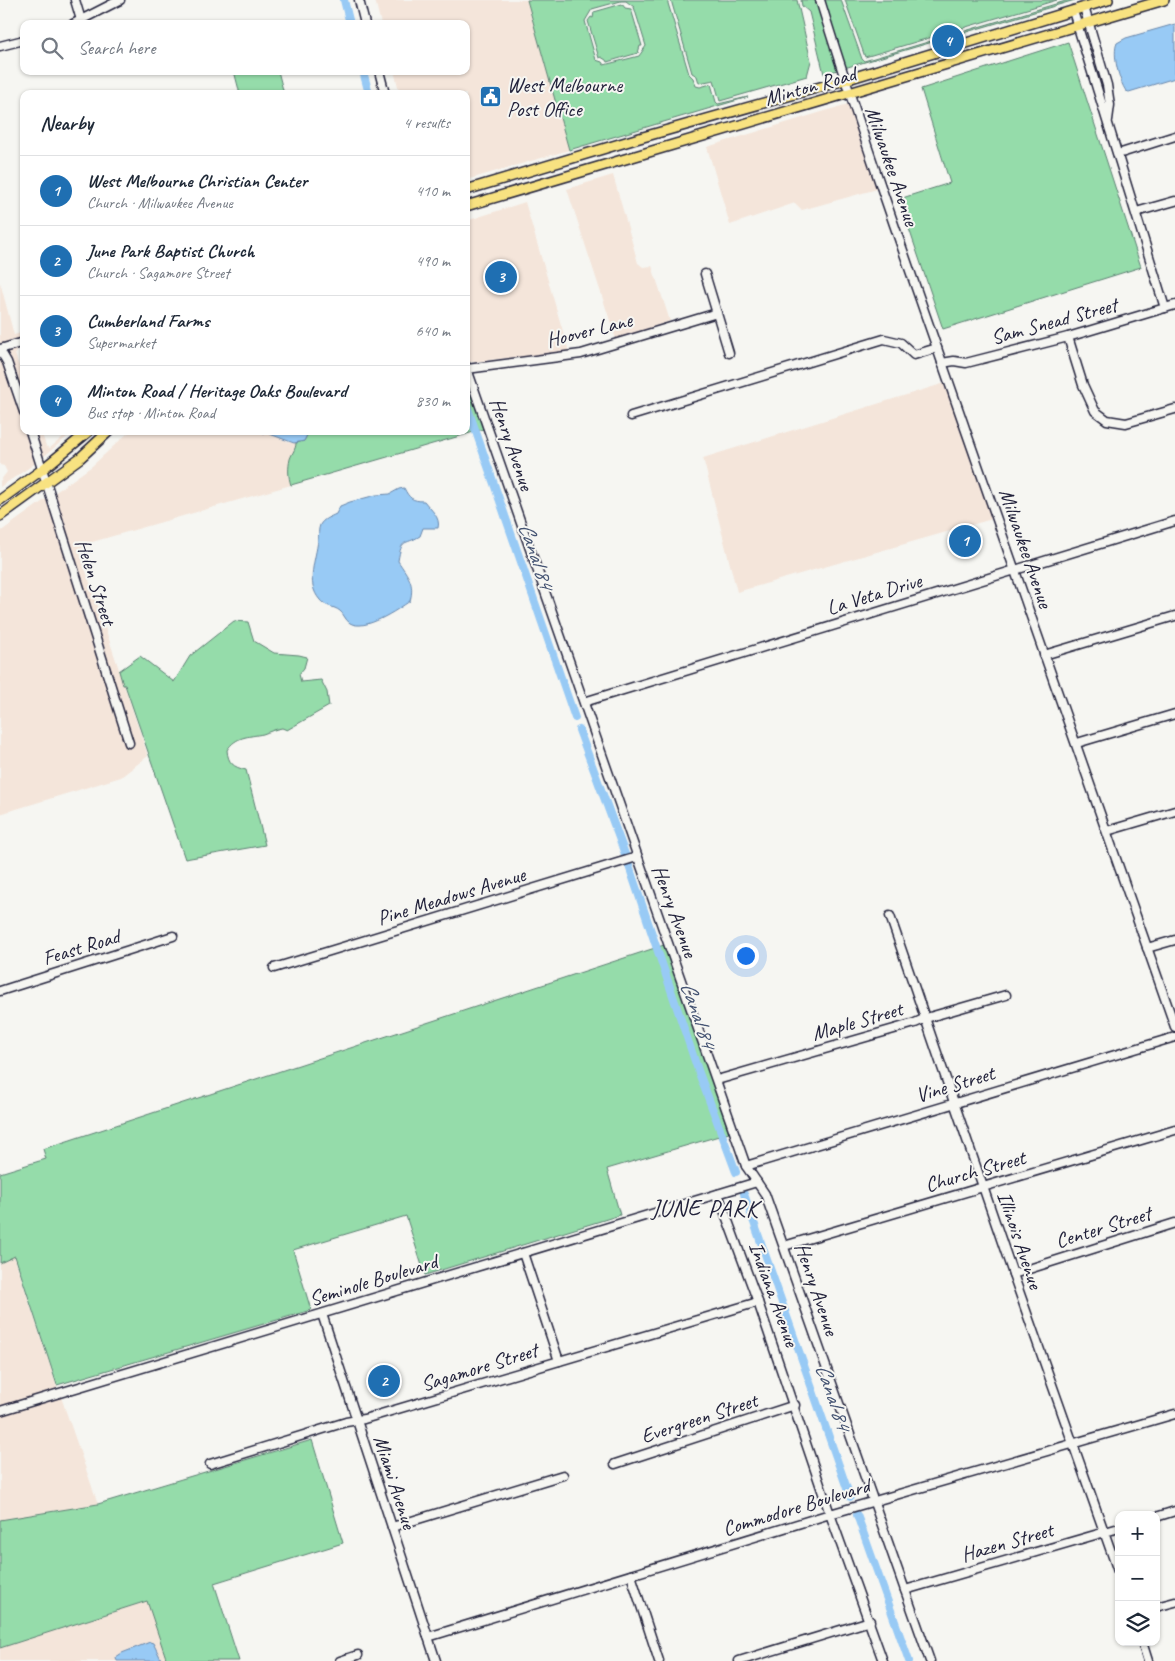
<!DOCTYPE html>
<html lang="en">
<head>
<meta charset="utf-8">
<style>
  body { margin:0; font-family:Caveat,sans-serif; background:#f2f2f3; color:#1f2937 }
  .controls { position:absolute; right:15px; bottom:15px; display:grid; overflow:hidden; border-radius:10px; box-shadow:0 1px 4px #0004 }
  .controls button { width:45px; height:45px; display:grid; place-items:center; padding:0; border:0; border-bottom:1px solid #e0e1e3; background:#fff; color:#1f2937; font:25px sans-serif }
  .you { position:absolute; left:745px; top:955px; width:18px; height:18px; margin:-12px; border:4px solid #fff; border-radius:50%; background:#1a73e8; box-shadow:0 0 0 8px #1a73e833 }
  .badge { display:grid; place-items:center; width:32px; height:32px; border-radius:50%; background:#1f6fb2; color:#fff; font-size:16px; font-weight:700 }
  .pin { position:absolute; translate:-50% -50%; border:2px solid #fff; box-shadow:0 1px 5px #0006 }
  .list { margin:0; padding:0; list-style:none }
  h2 { display:flex; justify-content:space-between; align-items:center; height:65px; margin:0; padding:0 20px; font-size:21px }
  h2 small { font-size:16px; font-weight:400; color:#747a83 }
  .list li { display:grid; grid-template-columns:32px 1fr auto; gap:15px; align-items:center; box-sizing:border-box; height:70px; padding:0 20px; border-top:1px solid #e0e1e3 }
  .list b { display:block; font-size:19px; white-space:nowrap }
  .list p { margin:0; font-size:16px; white-space:nowrap; color:#747a83 }
  .list em { font-size:16px; font-style:normal; color:#747a83 }
  .icon { flex:none; width:28px; height:28px; fill:none; stroke:currentColor; stroke-width:2; stroke-linecap:round; stroke-linejoin:round }
  .map { position:relative; flex:none; width:1175px; height:1661px; overflow:hidden }
  .search { position:absolute; background:#fff; box-shadow:0 1px 4px #0004; left:20px; top:20px; width:450px; height:55px; display:flex; align-items:center; gap:12px; box-sizing:border-box; padding:0 18px; border-radius:10px; color:#747a83; font-size:19px }
  .panel { position:absolute; background:#fff; box-shadow:0 1px 4px #0004; left:20px; top:90px; width:450px; height:345px; border-radius:10px }
  .map>svg:first-child { display:block }
</style>
</head>
<body>
<div class="map">
<svg width="1175" height="1661" viewBox="0 0 1175 1661">
  <rect width="100%" height="100%" fill="#f6f6f2"/>
  <filter id="ink" filterUnits="userSpaceOnUse"><feTurbulence type="fractalNoise" baseFrequency=".02" numOctaves="2"/><feDisplacementMap in="SourceGraphic" scale="10" xChannelSelector="R" yChannelSelector="G"/><feConvolveMatrix kernelMatrix="1 2 1 2 8 2 1 2 1" color-interpolation-filters="sRGB"/></filter>
  <g filter="url(#ink)">
    <g fill="#f4e5da">
      <polygon points="375,0 527,0 569,150 466,180 466,94 400,94 394,71 466,71 466,24 381,24"/>
      <polygon points="848,104 877,189 802,210 795,203 730,225 707,147"/>
      <polygon points="613,175 638,263 643,267 652,266 670,321 616,339 567,189"/>
      <polygon points="525,202 569,352 470,362 466,352 466,221"/>
      <polygon points="0,282 14,335 24,332 24,348 16,351 15,354 24,381 24,431 41,431 46,446 50,448 70,431 74,431 36,463 0,487 0,481 7,472 4,466 0,465"/>
      <polygon points="945,383 992,519 737,592 703,458"/>
      <polygon points="130,431 263,431 263,433 267,433 274,436 283,438 288,442 296,443 296,446 290,459 288,476 291,485 92,542 79,550 148,756 121,777 0,814 0,532 92,466"/>
      <polygon points="14,1256 58,1390 0,1407 0,1263"/>
      <polygon points="61,1397 98,1504 0,1520 0,1416"/>
      <polygon points="148,1601 167,1661 162,1661 153,1643 150,1642 122,1653 116,1657 117,1661 0,1661 0,1648"/>
    </g>
    <g fill="#95dcaa" stroke="#5c7f72" fill-rule="evenodd">
      <path d="M527,0H667L689,74L693,78L696,86L700,87L711,84L716,102L718,104L748,97L569,150ZM621,1H626L634,7L646,46L639,56L604,65L602,62L596,60L585,21L592,9Z"/>
      <polygon points="671,0 797,0 811,61 807,76 720,101 714,80 699,83 697,76 692,73"/>
      <polygon points="801,0 841,0 862,59 864,61 1069,0 1075,0 824,74 809,12 802,6"/>
      <polygon points="845,0 1057,0 865,57"/>
      <polygon points="622,4 625,8 631,9 642,46 640,46 638,53 607,62 606,60 601,57 599,58 588,21 591,17 593,18 594,12"/>
      <polygon points="1068,42 1141,267 943,329 899,199 950,183 921,89"/>
      <polygon points="234,71 278,71 284,94 240,94"/>
      <path d="M466,379L484,429L291,485C288,476 288,468 290,459C292,453 296,449 296,443L304,441L309,431H466Z"/>
      <path d="M234,621L248,622L254,641L274,653L299,655L307,657L304,668L299,674L301,682L321,680L327,692L329,706L287,730L282,728C275,729 269,732 263,734C248,737 236,736 227,750C228,763 233,767 246,770L265,845L185,859L125,685H123L119,671L140,656L174,682L190,656Z"/>
      <polygon points="664,945 698,1038 729,1133 607,1169 620,1215 425,1275 406,1216 293,1250 311,1310 57,1385 15,1256 0,1263 0,1173 46,1159 43,1149"/>
      <polygon points="312,1440 343,1543 214,1583 239,1661 167,1661 147,1601 0,1648 0,1520 98,1504"/>
    </g>
    <g fill="#98caf5" stroke="#6987ab">
      <path d="M1175,24V78L1129,92L1126,91C1119,81 1112,54 1117,43L1126,38Z"/>
      <polygon points="263,431 309,431 304,441 294,443 267,433 263,433"/>
      <path d="M404,488C409,498 412,501 424,501C430,509 441,517 438,528H423L420,536C404,546 402,537 398,561C408,576 415,583 410,601C397,610 365,632 350,623C345,620 344,614 340,611C334,606 325,607 320,600C305,583 316,559 318,540C319,536 318,529 320,525C323,519 330,517 336,514L340,506L350,502L376,495L390,494L399,489Z"/>
      <polygon points="150,1642 153,1643 162,1661 117,1661 116,1657 122,1653"/>
    </g>
    <g fill="none" stroke-linecap="round" stroke-linejoin="round">
      <g stroke="#98caf5" stroke-width="8">
        <polyline points="344,0 350,24"/>
        <polyline points="363,71 369,94"/>
        <polyline points="466,403 575,718"/>
        <polyline points="579,730 625,854"/>
        <polyline points="629,866 699,1073 736,1172"/>
        <polyline points="744,1194 850,1497"/>
        <polyline points="857,1515 909,1661"/>
      </g>
      <defs>
        <g id="minor">
          <polyline points="75,0 81,20"/>
          <polyline points="359,0 365,24"/>
          <path d="M820,0C865,146 917,290 967,434C1037,632 1106,830 1175,1027"/>
          <polyline points="1084,7 1107,85 1110,105 1108,120"/>
          <polyline points="1073,11 1165,308"/>
          <polyline points="73,24 120,0"/>
          <polyline points="0,46 24,40"/>
          <polyline points="379,71 385,94"/>
          <polyline points="1118,154 1175,136"/>
          <polyline points="1136,212 1175,201"/>
          <polyline points="705,274 729,353"/>
          <polyline points="1068,337 1083,385 1095,411 1107,420 1126,423 1175,409"/>
          <polyline points="0,349 24,342"/>
          <polyline points="0,350 7,362 24,412"/>
          <polyline points="942,363 954,361 966,363 1068,337 1175,305"/>
          <polyline points="466,366 746,1166 765,1194 930,1661"/>
          <polyline points="467,369 581,354 717,313"/>
          <polyline points="631,416 884,339 901,343 914,355 937,348"/>
          <polyline points="30,431 129,743"/>
          <polyline points="1044,655 1175,616"/>
          <polyline points="584,702 1175,521"/>
          <polyline points="1077,743 1175,714"/>
          <polyline points="1107,831 1175,811"/>
          <polyline points="890,916 1013,1274 1119,1574"/>
          <polyline points="1147,948 1175,940"/>
          <polyline points="274,968 637,857"/>
          <polyline points="0,991 173,936"/>
          <polyline points="717,1080 915,1023 926,1018 1006,995"/>
          <polyline points="746,1166 1175,1037"/>
          <polyline points="718,1194 758,1302 830,1514 883,1661"/>
          <polyline points="784,1246 1175,1130"/>
          <polyline points="523,1253 559,1361"/>
          <polyline points="1013,1274 1175,1223"/>
          <polyline points="322,1314 436,1661"/>
          <polyline points="0,1411 757,1182"/>
          <polyline points="210,1464 346,1422 364,1419 758,1302"/>
          <polyline points="615,1464 795,1405"/>
          <polyline points="1156,1517 1175,1511"/>
          <polyline points="392,1527 563,1475"/>
          <polyline points="631,1575 659,1661"/>
          <polyline points="905,1590 1119,1528"/>
          <polyline points="1156,1607 1175,1602"/>
          <polyline points="428,1637 830,1514 1175,1414"/>
          <polyline points="1142,1642 1148,1661"/>
          <polyline points="340,1661 358,1655"/>
          <polyline points="739,1661 870,1621"/>
        </g>
        <g id="major">
          <polyline points="466,190 636,139 845,80 1108,0"/>
          <path d="M466,206C698,136 931,69 1164,0"/>
          <polyline points="0,500 43,469 89,431"/>
          <polyline points="0,516 80,458 109,431"/>
        </g>
      </defs>
      <use href="#minor" stroke="#22223b" stroke-width="11"/>
      <use href="#major" stroke="#22223b" stroke-width="12"/>
      <use href="#minor" stroke="#f6f6f2" stroke-width="8"/>
      <use href="#major" stroke="#f8e281" stroke-width="9"/>
    </g>
  </g>
  <defs>
    <symbol id="civic-square" viewBox="-11 -11 22 22"><rect x="-9" y="-9" width="18" height="18" rx="4" fill="#1f6fb2" stroke="#f6f6f2"/><path d="M-.6-6.5H3V-4.5H.6V-3L4-1V1h2V6H-6V1h2V-1L-.6-3ZM-1.2 2.5V6h2.4V2.5Z" fill="#fff"/></symbol>
  </defs>
  <g fill-rule="evenodd">
    <use href="#civic-square" x="478" y="84" width="25" height="25"/>
  </g>
  <g text-anchor="middle" stroke-width="4" stroke-linejoin="round" paint-order="stroke">
    <g font-size="21" fill="#22223b" stroke="#f6f6f2" text-anchor="start">
      <text x="507" y="92">West Melbourne<tspan x="507" dy="24">Post Office</tspan></text>
    </g>
    <g font-size="21" fill="#22223b" stroke="#f6f6f2">
      <text transform="translate(810 86) rotate(-16)" y="7">Minton Road</text>
      <text transform="translate(892 166) rotate(71)" y="7">Milwaukee Avenue</text>
      <text transform="translate(1054 321) rotate(-15)" y="7">Sam Snead Street</text>
      <text transform="translate(589 330) rotate(-14)" y="7">Hoover Lane</text>
      <text transform="translate(512 444) rotate(71)" y="7">Henry Avenue</text>
      <text transform="translate(1026 548) rotate(71)" y="7">Milwaukee Avenue</text>
      <text transform="translate(96 582) rotate(72)" y="7">Helen Street</text>
      <text transform="translate(874 594) rotate(-17)" y="7">La Veta Drive</text>
      <text transform="translate(451 896) rotate(-17)" y="7">Pine Meadows Avenue</text>
      <text transform="translate(675 911) rotate(70)" y="7">Henry Avenue</text>
      <text transform="translate(81 947) rotate(-17)" y="7">Feast Road</text>
      <text transform="translate(857 1021) rotate(-16)" y="7">Maple Street</text>
      <text transform="translate(955 1084) rotate(-17)" y="7">Vine Street</text>
      <text transform="translate(975 1171) rotate(-16)" y="7">Church Street</text>
      <text transform="translate(1103 1227) rotate(-17)" y="7">Center Street</text>
      <text transform="translate(1020 1240) rotate(71)" y="7">Illinois Avenue</text>
      <text transform="translate(373 1280) rotate(-17)" y="7">Seminole Boulevard</text>
      <text transform="translate(817 1289) rotate(71)" y="7">Henry Avenue</text>
      <text transform="translate(774 1294) rotate(70)" y="7">Indiana Avenue</text>
      <text transform="translate(479 1367) rotate(-17)" y="7">Sagamore Street</text>
      <text transform="translate(699 1418) rotate(-18)" y="7">Evergreen Street</text>
      <text transform="translate(395 1482) rotate(72)" y="7">Miami Avenue</text>
      <text transform="translate(796 1507) rotate(-17)" y="7">Commodore Boulevard</text>
      <text transform="translate(1007 1542) rotate(-16)" y="7">Hazen Street</text>
    </g>
    <g font-size="22" font-style="italic" fill="#455473" stroke="#f6f6f2">
      <text transform="translate(537 555) rotate(71)" y="8">Canal 84</text>
      <text transform="translate(699 1014) rotate(71)" y="8">Canal 84</text>
      <text transform="translate(834 1396) rotate(71)" y="8">Canal 84</text>
    </g>
    <g font-size="24" letter-spacing="1" fill="#22223b" stroke="#f6f6f2">
      <text x="705" y="1216">JUNE PARK</text>
    </g>
  </g>
</svg>
<div class="controls">
<button>+</button>
<button>−</button>
<button><svg class="icon" aria-label="layers" viewBox="0 0 24 24"><path d="M12 4l9 5-9 5-9-5zM3 14l9 5 9-5"/></svg></button>
</div>
<div class="you"></div>
<div class="pin badge" style="left:965px;top:541px">1</div>
<div class="pin badge" style="left:384px;top:1381px">2</div>
<div class="pin badge" style="left:501px;top:277px">3</div>
<div class="pin badge" style="left:948px;top:41px">4</div>
<div class="search"><svg class="icon" aria-label="search" viewBox="0 0 24 24"><circle cx="10" cy="10" r="6"/><path d="M15 15l6 6"/></svg>Search here</div>
<section class="panel">
<h2>Nearby<small>4 results</small></h2>
<ul class="list">
<li><span class="badge">1</span><div><b>West Melbourne Christian Center</b><p>Church · Milwaukee Avenue</p></div><em>410 m</em></li>
<li><span class="badge">2</span><div><b>June Park Baptist Church</b><p>Church · Sagamore Street</p></div><em>490 m</em></li>
<li><span class="badge">3</span><div><b>Cumberland Farms</b><p>Supermarket</p></div><em>640 m</em></li>
<li><span class="badge">4</span><div><b>Minton Road / Heritage Oaks Boulevard</b><p>Bus stop · Minton Road</p></div><em>830 m</em></li>
</ul>
</section>
</div>
</body>
</html>
